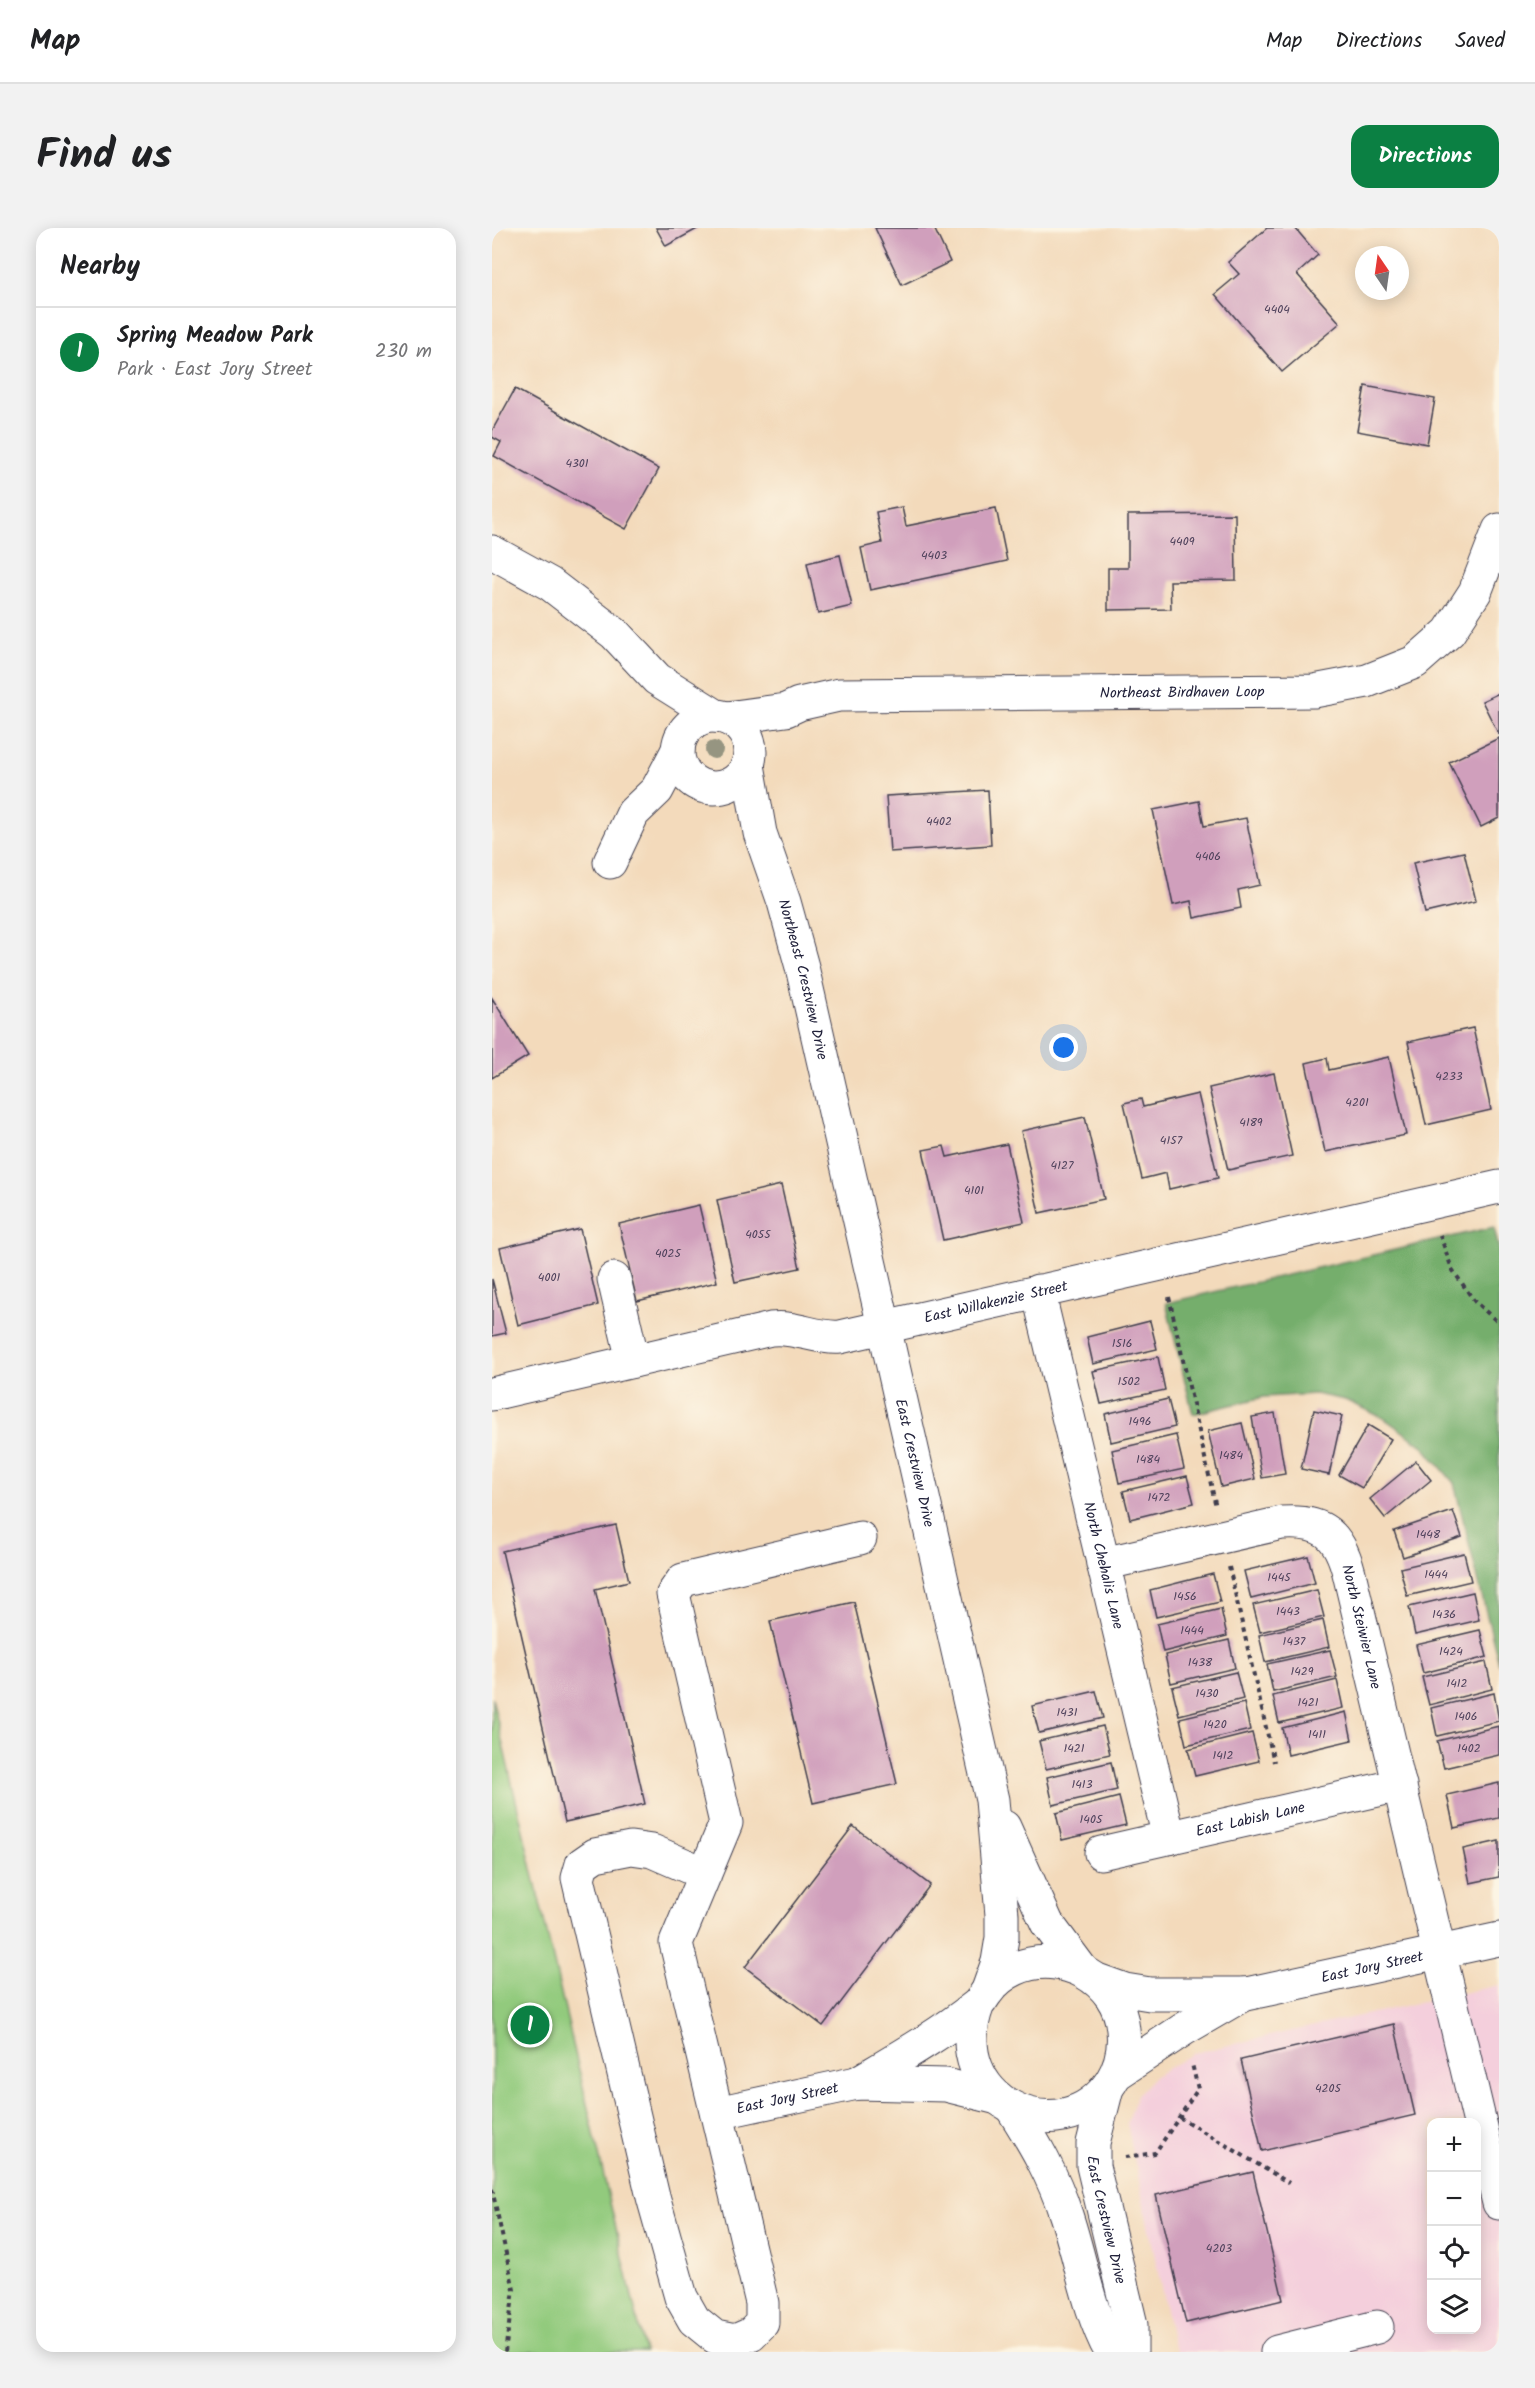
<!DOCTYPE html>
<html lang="en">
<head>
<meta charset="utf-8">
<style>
  body { margin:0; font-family:Kalam,sans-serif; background:#f2f2f2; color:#202124 }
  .controls { position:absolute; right:18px; bottom:18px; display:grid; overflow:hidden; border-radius:12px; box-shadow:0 3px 15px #0003 }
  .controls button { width:54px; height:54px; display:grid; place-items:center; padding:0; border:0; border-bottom:2px solid #e0e0e0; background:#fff; color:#202124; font:30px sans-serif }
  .compass { position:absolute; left:863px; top:18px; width:54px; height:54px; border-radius:50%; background:#fff; box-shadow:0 3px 15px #0003; rotate:347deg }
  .you { position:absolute; left:572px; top:820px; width:21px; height:21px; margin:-15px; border:4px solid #fff; border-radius:50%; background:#1a73e8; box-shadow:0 0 0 9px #1a73e833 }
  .badge { display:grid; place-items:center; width:39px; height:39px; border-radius:50%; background:#0b8043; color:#fff; font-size:20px; font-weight:700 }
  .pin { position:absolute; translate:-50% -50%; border:3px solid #fff; box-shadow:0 2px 6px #0006 }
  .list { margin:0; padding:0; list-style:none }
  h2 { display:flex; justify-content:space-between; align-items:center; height:78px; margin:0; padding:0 24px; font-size:26px }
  h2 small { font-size:20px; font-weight:400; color:#757577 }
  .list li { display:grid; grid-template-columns:39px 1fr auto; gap:18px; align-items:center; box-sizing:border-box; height:90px; padding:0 24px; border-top:2px solid #e0e0e0 }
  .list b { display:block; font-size:22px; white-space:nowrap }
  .list p { margin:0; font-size:20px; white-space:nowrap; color:#757577 }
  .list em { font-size:20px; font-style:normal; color:#757577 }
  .icon { flex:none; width:33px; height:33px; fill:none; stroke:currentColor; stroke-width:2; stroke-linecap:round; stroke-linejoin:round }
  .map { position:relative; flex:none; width:1007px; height:2124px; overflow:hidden; border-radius:18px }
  header { display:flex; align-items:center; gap:36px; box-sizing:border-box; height:84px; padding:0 30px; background:#fff; border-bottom:2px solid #e0e0e0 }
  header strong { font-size:28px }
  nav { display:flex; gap:33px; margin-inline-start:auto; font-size:21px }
  .intro { display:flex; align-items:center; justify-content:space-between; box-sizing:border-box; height:144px; padding:0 36px }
  h1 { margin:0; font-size:42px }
  .button { padding:15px 27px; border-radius:18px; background:#0b8043; color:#fff; font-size:21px; font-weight:700 }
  main { display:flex; gap:36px; padding:0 36px }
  aside { flex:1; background:#fff; border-radius:18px; box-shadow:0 3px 15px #0003 }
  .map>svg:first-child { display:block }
</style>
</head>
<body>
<header>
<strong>Map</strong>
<nav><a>Map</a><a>Directions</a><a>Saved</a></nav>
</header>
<div class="intro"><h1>Find us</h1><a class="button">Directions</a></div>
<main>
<aside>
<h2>Nearby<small></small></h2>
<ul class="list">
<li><span class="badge">1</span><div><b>Spring Meadow Park</b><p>Park · East Jory Street</p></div><em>230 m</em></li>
</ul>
</aside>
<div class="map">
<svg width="1007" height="2124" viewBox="0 0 1007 2124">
  <rect width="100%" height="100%" fill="#fcf5e5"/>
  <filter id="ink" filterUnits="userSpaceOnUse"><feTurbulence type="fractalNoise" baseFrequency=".0167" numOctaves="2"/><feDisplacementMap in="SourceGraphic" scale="12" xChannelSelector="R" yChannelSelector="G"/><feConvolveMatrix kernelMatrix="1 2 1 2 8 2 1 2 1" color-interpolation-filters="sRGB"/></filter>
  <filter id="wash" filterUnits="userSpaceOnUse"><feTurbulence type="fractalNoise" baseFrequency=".008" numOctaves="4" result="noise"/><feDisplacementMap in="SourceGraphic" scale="24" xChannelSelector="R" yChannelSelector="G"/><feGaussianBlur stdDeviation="1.35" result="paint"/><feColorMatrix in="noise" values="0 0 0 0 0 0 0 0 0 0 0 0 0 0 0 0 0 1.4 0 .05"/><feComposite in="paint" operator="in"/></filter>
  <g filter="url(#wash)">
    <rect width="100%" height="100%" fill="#f3dabb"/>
    <path fill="#f4cfdc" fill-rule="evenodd" d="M1007,1757V2124H685L680,2111L635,1896L645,1867L663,1848L702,1825ZM940,1894H984V2102H940Z"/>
    <polygon fill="#92ca7d" stroke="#5a765c" stroke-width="1.5" points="0,1470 153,2124 0,2124"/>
    <polygon fill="#75ae6c" stroke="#4c6854" stroke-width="1.5" points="1002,999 1007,1022 1007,1436 962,1255 931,1218 893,1191 853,1172 823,1166 772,1169 701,1186 674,1075"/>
    <g id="blocks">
      <g fill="#d09fbc">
        <polygon points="164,0 207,0 174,18"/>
        <polygon points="383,0 442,0 458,34 410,57"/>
        <polygon points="775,0 803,0 826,27 805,46 848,95 790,144 723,66 747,46 736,34"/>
        <polygon points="873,158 943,171 935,216 865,203"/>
        <polygon points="23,161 167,241 134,301 2,228 9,214 0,209 0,203"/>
        <polygon points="410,279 414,298 504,280 515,333 378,362 369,320 390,315 384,284"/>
        <polygon points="743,286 744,352 678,353 679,381 616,382 616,340 636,340 636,287"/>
        <polygon points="348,327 360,378 326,386 315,335"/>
        <polygon points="1007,465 1007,507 990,473"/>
        <polygon points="1007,510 1007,590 989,599 957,534"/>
        <polygon points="496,562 499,617 398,624 394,568"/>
        <polygon points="707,573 712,598 754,590 768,657 746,662 749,680 702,690 699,673 681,677 661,582"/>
        <polygon points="972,624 984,673 933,685 921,635"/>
        <polygon points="0,770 36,828 0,850"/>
        <polygon points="981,800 999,882 934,897 916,814"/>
        <polygon points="897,829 914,907 833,924 814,835 835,830 837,842"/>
        <polygon points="782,845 800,928 736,942 717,860"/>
        <polygon points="706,866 726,950 677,961 674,945 650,951 632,875 649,871 651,879"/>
        <polygon points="593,889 612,971 547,985 529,903"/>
        <polygon points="515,916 532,994 451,1012 431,922 452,918 455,929"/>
        <polygon points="289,957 308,1040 243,1054 225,972"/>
        <polygon points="207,977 225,1054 145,1073 127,996"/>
        <polygon points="88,1001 106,1077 26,1097 8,1020"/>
        <polygon points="0,1051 14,1105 0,1108"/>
        <polygon points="658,1093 665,1121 601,1136 595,1109"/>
        <polygon points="666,1129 673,1162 609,1176 601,1143"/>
        <polygon points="676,1171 683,1199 619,1214 613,1186"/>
        <polygon points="822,1182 850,1188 837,1247 809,1241"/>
        <polygon points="783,1185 793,1246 770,1250 760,1189"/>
        <polygon points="750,1195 763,1251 729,1259 716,1203"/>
        <polygon points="876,1197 899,1211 870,1260 847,1247"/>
        <polygon points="684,1207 692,1241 627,1255 620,1222"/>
        <polygon points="924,1233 939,1252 893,1290 878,1271"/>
        <polygon points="695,1248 702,1275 638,1291 631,1263"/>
        <polygon points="961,1283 970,1309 911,1329 902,1303"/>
        <polygon points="124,1297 137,1353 103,1361 153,1576 73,1594 10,1323"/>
        <polygon points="972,1325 979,1353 915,1368 908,1340"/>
        <polygon points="816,1328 823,1355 759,1371 752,1343"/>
        <polygon points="721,1346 728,1374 664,1389 658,1362"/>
        <polygon points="825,1362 832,1389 768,1404 761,1377"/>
        <polygon points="981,1364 987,1392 923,1407 917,1379"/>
        <polygon points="362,1374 405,1556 321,1575 278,1393"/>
        <polygon points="729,1381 735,1408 671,1424 665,1396"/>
        <polygon points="831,1392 837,1419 773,1434 767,1407"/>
        <polygon points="988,1402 995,1429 931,1445 924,1417"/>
        <polygon points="737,1412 743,1440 679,1455 673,1427"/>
        <polygon points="838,1422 845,1449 781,1464 775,1436"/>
        <polygon points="994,1434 1000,1461 937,1477 930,1449"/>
        <polygon points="744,1444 751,1471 687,1487 680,1459"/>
        <polygon points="845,1452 851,1480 787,1495 781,1468"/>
        <polygon points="604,1463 611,1490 547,1505 540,1478"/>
        <polygon points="1002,1465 1007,1493 945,1508 939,1480"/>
        <polygon points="752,1475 758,1502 694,1517 688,1490"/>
        <polygon points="854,1484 860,1512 796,1527 790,1500"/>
        <polygon points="611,1498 618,1526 554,1541 547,1513"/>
        <polygon points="1007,1498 1007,1527 952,1540 945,1513"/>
        <polygon points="760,1505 767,1533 703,1548 696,1521"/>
        <polygon points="619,1534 625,1562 561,1577 555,1549"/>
        <polygon points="1007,1555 1007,1590 962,1600 955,1567"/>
        <polygon points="627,1569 634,1597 570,1612 564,1585"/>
        <polygon points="361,1598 438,1657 331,1798 253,1739"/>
        <polygon points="1007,1613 1007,1649 978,1655 971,1621"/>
        <polygon points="902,1796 923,1887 770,1923 749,1832"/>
        <polygon points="761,1944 791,2072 694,2095 664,1967"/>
      </g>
    </g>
  </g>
  <g filter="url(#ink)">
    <use href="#blocks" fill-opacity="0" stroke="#413e4e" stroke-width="1.5"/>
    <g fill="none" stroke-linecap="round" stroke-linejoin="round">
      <defs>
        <g id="minor">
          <polyline points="0,324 58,356 123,406 165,451 224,488"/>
          <circle cx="222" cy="524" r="36"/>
          <path id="s1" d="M235,490L294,482L307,476L347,467L822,463L875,453L923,434L957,404L983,364L1007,302"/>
          <path id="s2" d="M256,537L268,605L292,674L310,739L500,1572L510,1687V1710L506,1734L496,1762"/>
          <polyline points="118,634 141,585 165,562 186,522"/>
          <polyline points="122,1051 141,1133"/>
          <path id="s3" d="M546,1063L677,1610"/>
          <path id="s4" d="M0,1166L279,1101C304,1098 324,1111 348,1109L1007,959"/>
          <path id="s5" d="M611,1336L790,1295C831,1292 847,1306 857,1345L1007,1975"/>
          <polyline points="512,1599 555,1695 590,1742"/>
          <path id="s6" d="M609,1625L908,1557"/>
          <polyline points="213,1646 160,1623 139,1620 103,1627 90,1636 86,1650 161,1969 189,2069 202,2092 223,2109 243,2113 259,2106 270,2095 270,2075 184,1715 234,1595 181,1366 191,1352 368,1310"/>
          <path id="s7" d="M605,1752L633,1762L658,1766H754L1007,1711"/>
          <polyline points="624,1846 692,1801 752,1766"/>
          <path d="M365,1855C405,1831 447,1807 484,1778C489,1774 491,1769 495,1764C502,1754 512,1746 523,1741C569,1720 627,1751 631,1802C633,1821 629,1838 619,1854C569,1929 449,1872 486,1776"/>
          <path id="s8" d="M615,1860L601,1915V1938L639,2097V2124"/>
          <path d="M520,1880C543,1916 561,1947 574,1987C589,2032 596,2082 619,2124"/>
          <path id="s9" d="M225,1885L365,1855L454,1857L506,1870"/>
          <polyline points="785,2124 885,2099"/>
        </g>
      </defs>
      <use href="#minor" stroke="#413e4e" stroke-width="35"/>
      <g stroke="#413e4e" stroke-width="4" stroke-dasharray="4.5 4.5" stroke-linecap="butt">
        <polyline points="948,1007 960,1041 983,1074 1007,1095"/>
        <polyline points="677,1069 724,1279"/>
        <polyline points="737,1339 782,1534"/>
        <polyline points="687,1889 797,1955"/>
        <polyline points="633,1929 663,1925 706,1861 700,1836"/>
        <polyline points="0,1961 22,2062 13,2124"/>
      </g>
      <use href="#minor" stroke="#fff" stroke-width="33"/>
    </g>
    <circle fill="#969581" cx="222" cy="522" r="9"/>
  </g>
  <g text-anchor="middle" stroke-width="5" stroke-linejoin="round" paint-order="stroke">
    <g font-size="12" fill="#4e415b">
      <text x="785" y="85">4404</text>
      <text x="85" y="239">4301</text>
      <text x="690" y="317">4409</text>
      <text x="442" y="331">4403</text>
      <text x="447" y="597">4402</text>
      <text x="716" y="632">4406</text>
      <text x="957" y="852">4233</text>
      <text x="865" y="878">4201</text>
      <text x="759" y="898">4189</text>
      <text x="679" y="916">4157</text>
      <text x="570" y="941">4127</text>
      <text x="482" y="966">4101</text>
      <text x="266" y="1010">4055</text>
      <text x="176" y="1029">4025</text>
      <text x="57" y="1053">4001</text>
      <text x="630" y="1119">1516</text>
      <text x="637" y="1157">1502</text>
      <text x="648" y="1197">1496</text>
      <text x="739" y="1231">1484</text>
      <text x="656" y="1235">1484</text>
      <text x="667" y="1273">1472</text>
      <text x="936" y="1310">1448</text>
      <text x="944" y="1350">1444</text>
      <text x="787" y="1353">1445</text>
      <text x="693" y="1372">1456</text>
      <text x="796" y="1387">1443</text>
      <text x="952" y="1390">1436</text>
      <text x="700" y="1406">1444</text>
      <text x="802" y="1417">1437</text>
      <text x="959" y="1427">1424</text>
      <text x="708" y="1438">1438</text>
      <text x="810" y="1447">1429</text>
      <text x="965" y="1459">1412</text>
      <text x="715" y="1469">1430</text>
      <text x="816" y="1478">1421</text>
      <text x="575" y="1488">1431</text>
      <text x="974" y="1492">1406</text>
      <text x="723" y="1500">1420</text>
      <text x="825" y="1510">1411</text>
      <text x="582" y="1524">1421</text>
      <text x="977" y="1524">1402</text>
      <text x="731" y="1531">1412</text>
      <text x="590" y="1560">1413</text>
      <text x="599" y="1595">1405</text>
      <text x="836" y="1864">4205</text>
      <text x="727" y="2024">4203</text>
    </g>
    <g font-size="15" fill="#22223b" stroke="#fcf5e5">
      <text dy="5" stroke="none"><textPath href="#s1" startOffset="458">Northeast Birdhaven Loop</textPath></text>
      <text dy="5" stroke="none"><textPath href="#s2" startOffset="222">Northeast Crestview Drive</textPath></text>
      <text dy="5" stroke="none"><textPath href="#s4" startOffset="516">East Willakenzie Street</textPath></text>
      <text dy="5" stroke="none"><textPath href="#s2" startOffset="718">East Crestview Drive</textPath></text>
      <text dy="5" stroke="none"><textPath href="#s3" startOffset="282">North Chehalis Lane</textPath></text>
      <text dy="5" stroke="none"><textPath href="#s5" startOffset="333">North Steiwier Lane</textPath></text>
      <text dy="5" stroke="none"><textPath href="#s6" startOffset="153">East Labish Lane</textPath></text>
      <text dy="5" stroke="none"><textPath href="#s7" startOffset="280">East Jory Street</textPath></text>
      <text dy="5" stroke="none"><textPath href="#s9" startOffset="72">East Jory Street</textPath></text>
      <text dy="5" stroke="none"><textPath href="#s8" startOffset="135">East Crestview Drive</textPath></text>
    </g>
  </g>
</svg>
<div class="controls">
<button>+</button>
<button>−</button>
<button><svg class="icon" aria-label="locate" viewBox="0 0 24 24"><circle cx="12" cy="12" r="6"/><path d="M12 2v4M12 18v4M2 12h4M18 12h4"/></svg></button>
<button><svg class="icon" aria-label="layers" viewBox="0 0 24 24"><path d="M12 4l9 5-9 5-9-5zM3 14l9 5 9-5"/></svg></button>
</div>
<svg class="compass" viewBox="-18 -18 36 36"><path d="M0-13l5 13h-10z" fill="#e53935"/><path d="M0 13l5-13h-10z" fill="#757577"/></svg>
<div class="you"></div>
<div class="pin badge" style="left:38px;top:1797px">1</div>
</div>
</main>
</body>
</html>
